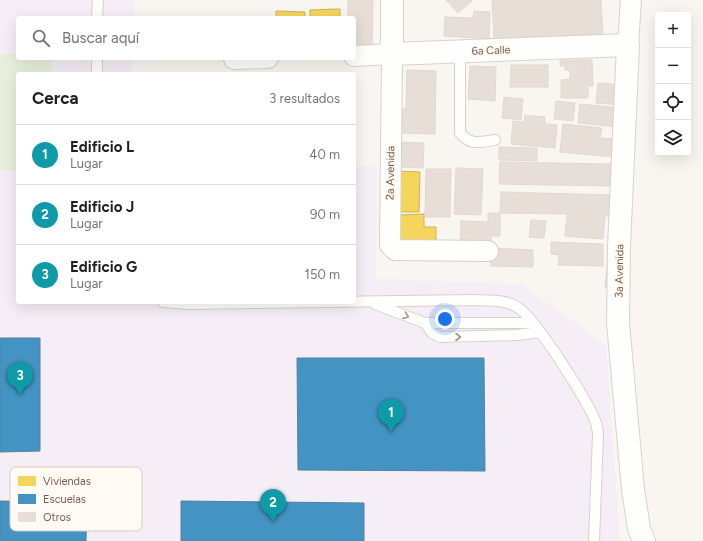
<!DOCTYPE html>
<html lang="es">
<head>
<meta charset="utf-8">
<style>
  body { margin:0; font-family:Figtree,sans-serif; background:#f6f6f6; color:#202124 }
  .controls { position:absolute; right:12px; top:12px; display:grid; overflow:hidden; border-radius:4px; box-shadow:0 4px 16px #0002 }
  .controls button { width:36px; height:36px; display:grid; place-items:center; padding:0; border:0; border-bottom:1px solid #e0e0e0; background:#fff; color:#202124; font:20px sans-serif }
  .you { position:absolute; left:445px; top:319px; width:14px; height:14px; margin:-10px; border:3px solid #fff; border-radius:50%; background:#1a73e8; box-shadow:0 0 0 6px #1a73e833 }
  .badge { display:grid; place-items:center; width:26px; height:26px; border-radius:50%; background:#5c5450; color:#fff; font-size:13px; font-weight:700 }
  .pin { position:absolute; translate:-50% -33px; filter:drop-shadow(0 1px 2px #0008) }
  .pin::after { content:''; position:absolute; top:21px; width:14px; height:12px; background:inherit; clip-path:polygon(0 0,100% 0,50% 100%) }
  .list { margin:0; padding:0; list-style:none }
  h2 { display:flex; justify-content:space-between; align-items:center; height:52px; margin:0; padding:0 16px; font-size:17px }
  h2 small { font-size:13px; font-weight:400; color:#757577 }
  .list li { display:grid; grid-template-columns:26px 1fr auto; gap:12px; align-items:center; box-sizing:border-box; height:60px; padding:0 16px; border-top:1px solid #e0e0e0 }
  .list b { display:block; font-size:15px; white-space:nowrap }
  .list p { margin:0; font-size:13px; white-space:nowrap; color:#757577 }
  .list em { font-size:13px; font-style:normal; color:#757577 }
  .icon { flex:none; width:22px; height:22px; fill:none; stroke:currentColor; stroke-width:2; stroke-linecap:round; stroke-linejoin:round }
  .map { position:relative; flex:none; width:703px; height:541px; overflow:hidden }
  .search { position:absolute; background:#fff; box-shadow:0 4px 16px #0002; left:16px; top:16px; width:340px; height:44px; display:flex; align-items:center; gap:10px; box-sizing:border-box; padding:0 14px; border-radius:4px; color:#757577; font-size:15px }
  .panel { position:absolute; background:#fff; box-shadow:0 4px 16px #0002; left:16px; top:72px; width:340px; height:232px; border-radius:4px }
  .map>svg:first-child { display:block }
</style>
</head>
<body>
<div class="map">
<svg width="703" height="541" viewBox="0 0 703 541">
  <rect width="100%" height="100%" fill="#f9f5f0"/>
  <polygon fill="#f6eef6" points="0,0 134,0 134,18 18,18 18,58 132,58 131,74 18,74 18,302 354,302 354,166 377,165 376,279 522,284 606,346 620,541 0,541"/>
  <polygon fill="#e7f0db" points="0,54 18,54 18,58 52,58 52,74 18,74 18,170 0,170"/>
  <g fill="#f6d55c" stroke="#d1b158">
    <polygon points="340,9 340,18 310,18 310,10"/>
    <polygon points="276,11 305,12 305,18 276,18"/>
    <polygon points="395,171 420,172 419,212 394,212"/>
    <polygon points="424,214 424,227 436,227 436,241 399,243 398,215"/>
  </g>
  <g fill="#4393c3" stroke="#5482a0">
    <polygon points="0,338 40,338 40,451 0,452"/>
    <polygon points="297,358 484,358 485,471 298,470"/>
    <polygon points="0,501 87,502 86,541 0,541"/>
    <polygon points="181,501 364,503 364,541 181,541"/>
  </g>
  <g fill="#e6ded7" stroke="#e2d8d2">
    <polygon points="348,0 373,0 372,51 354,50 354,18 348,18"/>
    <polygon points="446,0 473,0 458,13"/>
    <polygon points="492,0 601,0 603,34 494,39"/>
    <polygon points="474,11 490,12 489,39 444,36 445,17 473,18"/>
    <polygon points="560,60 592,60 593,86 588,86 588,98 561,98 561,80 570,79 570,70 565,70 565,66 560,66"/>
    <polygon points="511,65 548,65 548,87 510,87"/>
    <polygon points="470,66 496,67 495,101 468,99"/>
    <polygon points="407,70 436,71 435,134 395,133 395,110 406,109"/>
    <polygon points="598,83 622,85 620,105 596,103"/>
    <polygon points="504,97 523,99 521,120 502,118"/>
    <polygon points="556,101 575,103 573,121 554,119"/>
    <polygon points="580,104 620,108 618,127 578,123"/>
    <polygon points="525,115 545,117 545,124 557,125 555,148 511,144 513,121 524,122"/>
    <polygon points="563,124 602,128 600,138 616,139 614,157 560,152"/>
    <polygon points="395,142 424,143 423,168 395,167"/>
    <polygon points="499,147 537,148 537,161 499,160"/>
    <polygon points="500,162 611,164 611,186 499,184"/>
    <polygon points="456,168 483,169 481,215 454,214"/>
    <polygon points="426,169 451,169 450,217 425,217"/>
    <polygon points="501,192 615,195 614,215 605,216 603,239 565,236 567,214 500,213"/>
    <polygon points="488,213 500,213 500,236 491,236 491,243 460,249 461,221 488,222"/>
    <polygon points="531,220 546,221 544,238 529,237"/>
    <polygon points="551,242 603,244 603,266 558,265 559,255 551,254"/>
    <polygon points="491,248 533,250 533,267 491,266"/>
    <polygon points="608,257 613,288 605,287"/>
  </g>
  <g fill="none" stroke-linecap="round" stroke-linejoin="round">
    <defs>
      <g id="lane">
        <polyline points="97,18 98,0"/>
        <path d="M460,52V133C471,146 480,142 495,140"/>
        <polyline points="97,74 97,58"/>
        <path d="M163,302L190,304L473,300C488,301 504,299 517,307C534,316 589,403 596,423C597,427 598,431 598,435L594,541"/>
        <polyline points="375,304 425,323 533,323"/>
        <polyline points="425,323 432,333 440,337 517,335 540,332"/>
      </g>
      <g id="street">
        <polyline points="628,45 631,0"/>
        <polyline points="354,56 392,54 390,245 395,250 488,251"/>
        <polyline points="234,59 268,58"/>
      </g>
      <polyline id="secondary" points="392,0 392,54 628,45 619,247 618,323 633,489 639,529 644,541"/>
    </defs>
    <use href="#lane" stroke="#d7d1cb" stroke-width="12"/>
    <use href="#street" stroke="#d7d1cb" stroke-width="22"/>
    <use href="#secondary" stroke="#d9d2cb" stroke-width="24"/>
    <use href="#lane" stroke="#fefefd" stroke-width="10"/>
    <use href="#street" stroke="#fefefd" stroke-width="20"/>
    <use href="#secondary" stroke="#fefefd" stroke-width="22"/>
  </g>
  <defs><path id="oneway-chevron" d="M-2-3.5L2.5 0L-2 3.5" fill="none" stroke-width="1.6" stroke-linecap="round" stroke-linejoin="round"/></defs>
  <g stroke="#a8958b">
    <use href="#oneway-chevron" transform="translate(406 316) rotate(21)"/>
    <use href="#oneway-chevron" transform="translate(458 337)"/>
  </g>
  <g text-anchor="middle" stroke-width="4" stroke-linejoin="round" paint-order="stroke">
    <g font-size="11" fill="#7a5c4d" stroke="#fffaf3">
      <text transform="translate(491 50) rotate(-2)" y="4">6a Calle</text>
      <text transform="translate(390 173) rotate(-89)" y="4">2a Avenida</text>
      <text transform="translate(619 271) rotate(-89)" y="4">3a Avenida</text>
    </g>
  </g>
  <rect x="10" y="467" width="132" height="64" rx="6" fill="#fffaf3" stroke="#d7cbc1" stroke-width="1"/>
  <rect x="18" y="476" width="18" height="10" fill="#f6d55c"/>
  <rect x="18" y="494" width="18" height="10" fill="#4393c3"/>
  <rect x="18" y="512" width="18" height="10" fill="#e6ded7"/>
  <g font-size="11" fill="#7a5c4d">
    <text x="43" y="485">Viviendas</text>
    <text x="43" y="503">Escuelas</text>
    <text x="43" y="521">Otros</text>
  </g>
</svg>
<div class="controls">
<button>+</button>
<button>−</button>
<button><svg class="icon" aria-label="locate" viewBox="0 0 24 24"><circle cx="12" cy="12" r="6"/><path d="M12 2v4M12 18v4M2 12h4M18 12h4"/></svg></button>
<button><svg class="icon" aria-label="layers" viewBox="0 0 24 24"><path d="M12 4l9 5-9 5-9-5zM3 14l9 5 9-5"/></svg></button>
</div>
<div class="you"></div>
<div class="pin badge" style="left:391px;top:432px;background:#0f9aa8">1</div>
<div class="pin badge" style="left:273px;top:522px;background:#0f9aa8">2</div>
<div class="pin badge" style="left:20px;top:395px;background:#0f9aa8">3</div>
<div class="search"><svg class="icon" aria-label="search" viewBox="0 0 24 24"><circle cx="10" cy="10" r="6"/><path d="M15 15l6 6"/></svg>Buscar aquí</div>
<section class="panel">
<h2>Cerca<small>3 resultados</small></h2>
<ul class="list">
<li><span class="badge" style="background:#0f9aa8">1</span><div><b>Edificio L</b><p>Lugar</p></div><em>40 m</em></li>
<li><span class="badge" style="background:#0f9aa8">2</span><div><b>Edificio J</b><p>Lugar</p></div><em>90 m</em></li>
<li><span class="badge" style="background:#0f9aa8">3</span><div><b>Edificio G</b><p>Lugar</p></div><em>150 m</em></li>
</ul>
</section>
</div>
</body>
</html>
